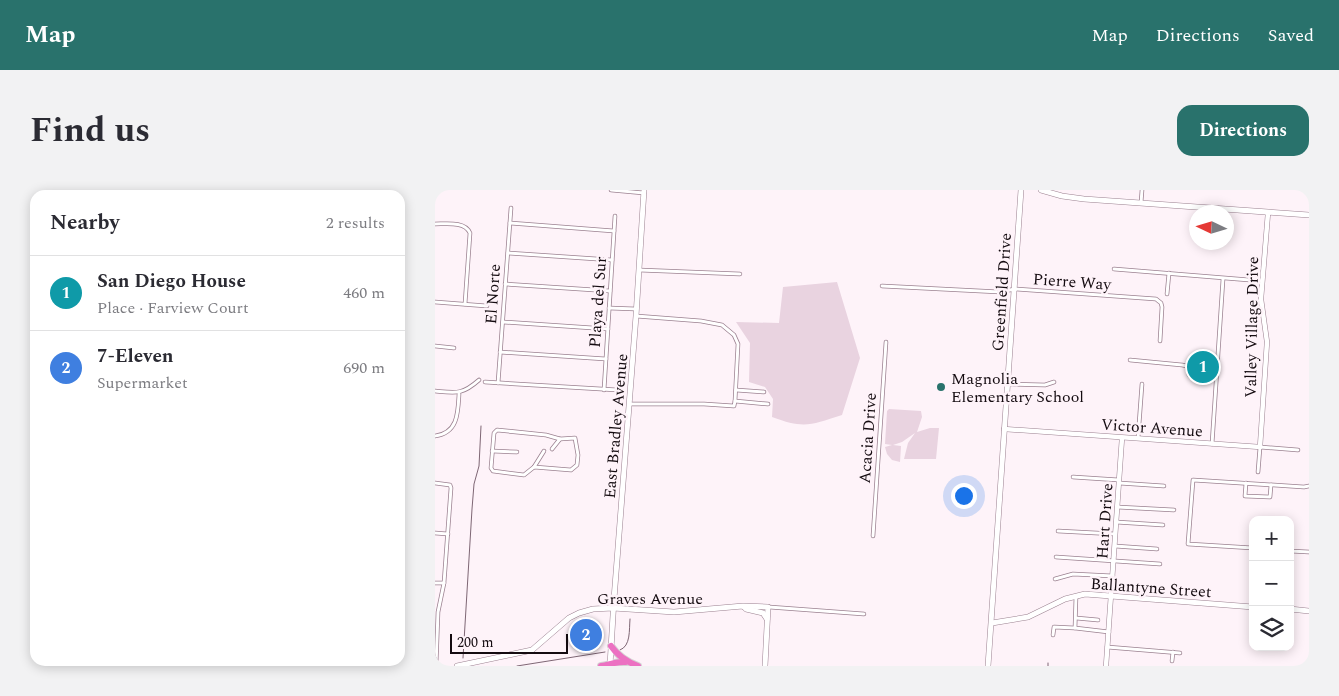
<!DOCTYPE html>
<html lang="en">
<head>
<meta charset="utf-8">
<style>
  body { margin:0; font-family:Spectral,serif; background:#f2f2f3; color:#2b2b33 }
  .controls { position:absolute; right:15px; bottom:15px; display:grid; overflow:hidden; border-radius:10px; box-shadow:0 2px 12px #0003 }
  .controls button { width:45px; height:45px; display:grid; place-items:center; padding:0; border:0; border-bottom:1px solid #e1e1e2; background:#fff; color:#2b2b33; font:25px sans-serif }
  .compass { position:absolute; left:754px; top:15px; width:45px; height:45px; border-radius:50%; background:#fff; box-shadow:0 2px 12px #0003; rotate:274deg }
  .scale { position:absolute; left:15px; bottom:12px; width:118px; box-sizing:border-box; padding-left:5px; border:2px solid #140b10; border-top:0; font-size:14px; line-height:18px; white-space:nowrap; color:#140b10; -webkit-text-stroke:4px #fef3f9; paint-order:stroke }
  .you { position:absolute; left:528px; top:305px; width:18px; height:18px; margin:-12px; border:4px solid #fff; border-radius:50%; background:#1a73e8; box-shadow:0 0 0 8px #1a73e833 }
  .badge { display:grid; place-items:center; width:32px; height:32px; border-radius:50%; background:#29726c; color:#fff; font-size:16px; font-weight:700 }
  .pin { position:absolute; translate:-50% -50%; border:2px solid #fff; box-shadow:0 1px 5px #0006 }
  .list { margin:0; padding:0; list-style:none }
  h2 { display:flex; justify-content:space-between; align-items:center; height:65px; margin:0; padding:0 20px; font-size:21px }
  h2 small { font-size:16px; font-weight:400; color:#7c7c81 }
  .list li { display:grid; grid-template-columns:32px 1fr auto; gap:15px; align-items:center; box-sizing:border-box; height:75px; padding:0 20px; border-top:1px solid #e1e1e2 }
  .list b { display:block; font-size:19px; white-space:nowrap }
  .list p { margin:0; font-size:16px; white-space:nowrap; color:#7c7c81 }
  .list em { font-size:16px; font-style:normal; color:#7c7c81 }
  .icon { flex:none; width:28px; height:28px; fill:none; stroke:currentColor; stroke-width:2; stroke-linecap:round; stroke-linejoin:round }
  .map { position:relative; flex:none; width:874px; height:476px; overflow:hidden; border-radius:15px }
  header { display:flex; align-items:center; gap:30px; box-sizing:border-box; height:70px; padding:0 25px; background:#29726c; color:#fff }
  header strong { font-size:24px }
  nav { display:flex; gap:28px; margin-inline-start:auto; font-size:18px }
  .intro { display:flex; align-items:center; justify-content:space-between; box-sizing:border-box; height:120px; padding:0 30px }
  h1 { margin:0; font-size:35px }
  .button { padding:12px 22px; border-radius:15px; background:#29726c; color:#fff; font-size:18px; font-weight:700 }
  main { display:flex; gap:30px; padding:0 30px }
  aside { flex:1; background:#fff; border-radius:15px; box-shadow:0 2px 12px #0003 }
  .map>svg:first-child { display:block }
</style>
</head>
<body>
<header>
<strong>Map</strong>
<nav><a>Map</a><a>Directions</a><a>Saved</a></nav>
</header>
<div class="intro"><h1>Find us</h1><a class="button">Directions</a></div>
<main>
<aside>
<h2>Nearby<small>2 results</small></h2>
<ul class="list">
<li><span class="badge" style="background:#0f9aa8">1</span><div><b>San Diego House</b><p>Place · Farview Court</p></div><em>460 m</em></li>
<li><span class="badge" style="background:#3f7fe0">2</span><div><b>7-Eleven</b><p>Supermarket</p></div><em>690 m</em></li>
</ul>
</aside>
<div class="map">
<svg width="874" height="476" viewBox="0 0 874 476">
  <rect width="100%" height="100%" fill="#fef3f9"/>
  <g fill="#e9d3e0">
    <path d="M402,92L425,168L407,225C376,235 369,239 337,227L338,209L330,197L314,192L315,153L301,132L344,133L348,97Z"/>
    <polygon points="454,219 486,221 487,227 482,242 495,238 504,238 501,269 469,269 473,253 480,243 467,252 458,255 466,256 465,272 457,270 452,264 450,257 457,255 450,254 452,221"/>
  </g>
  <g fill="none" stroke-linecap="round" stroke-linejoin="round">
    <g stroke="#7e6674" stroke-width="1">
      <path d="M185,460C196,456 194,440 195,429"/>
      <polyline points="28,468 37,319 39,294 44,276 46,236"/>
      <polyline points="82,476 170,462"/>
      <polyline points="613,476 613,473"/>
    </g>
    <defs>
      <g id="minor">
        <polyline points="176,0 209,3"/>
        <polyline points="706,13 707,0"/>
        <polyline points="75,33 179,41"/>
        <path d="M0,34C11,34 30,31 35,43L30,114"/>
        <polyline points="73,63 177,70"/>
        <polyline points="679,79 827,91"/>
        <polyline points="204,80 305,84"/>
        <polyline points="70,94 175,101"/>
        <polyline points="447,96 565,102 580,99 721,109 726,113 727,117 725,151"/>
        <polyline points="732,104 734,83"/>
        <polyline points="0,112 52,116"/>
        <polyline points="174,118 201,119"/>
        <polyline points="68,132 173,139"/>
        <polyline points="0,156 19,158"/>
        <polyline points="65,162 171,169"/>
        <polyline points="695,170 747,175 752,176 754,185 756,187 780,188"/>
        <polyline points="50,192 183,200"/>
        <polyline points="63,193 76,18"/>
        <polyline points="573,194 610,195 619,192"/>
        <polyline points="169,200 180,26"/>
        <polyline points="301,200 329,202"/>
        <path d="M0,201C21,203 27,205 44,190"/>
        <polyline points="300,211 333,214"/>
        <polyline points="195,214 269,214 299,216 300,211 303,154 299,145 287,135 266,131 201,126"/>
        <polygon points="62,240 111,245 125,249 140,248 143,265 142,275 136,280 99,277 89,285 58,281 56,278 59,243"/>
        <path d="M0,246C23,243 23,223 24,204"/>
        <polyline points="703,248 707,194"/>
        <polyline points="777,254 788,89"/>
        <polyline points="117,259 125,249"/>
        <polyline points="57,261 82,262"/>
        <polyline points="99,277 109,261"/>
        <polyline points="823,282 825,257 863,260"/>
        <polyline points="638,287 684,290"/>
        <polyline points="0,293 15,295 16,298 9,393 3,422 1,476"/>
        <polyline points="684,293 729,296"/>
        <polyline points="811,293 810,306 835,307 836,295"/>
        <polyline points="682,317 739,320"/>
        <polyline points="681,332 728,335"/>
        <polyline points="623,341 680,344"/>
        <polyline points="0,343 13,344"/>
        <polyline points="438,346 451,152"/>
        <polyline points="680,356 722,359"/>
        <polyline points="818,358 753,354 758,290 869,297 874,296"/>
        <polyline points="855,361 874,362"/>
        <polyline points="621,367 725,374"/>
        <polyline points="620,389 638,384 678,386"/>
        <polyline points="0,393 9,393"/>
        <polyline points="641,406 640,438 674,442"/>
        <polyline points="334,417 429,424"/>
        <polyline points="641,428 663,430"/>
        <polyline points="618,445 619,437 640,438"/>
        <polyline points="672,457 745,463"/>
        <polyline points="737,471 738,462"/>
      </g>
      <g id="tertiary">
        <polyline points="569,239 825,257 832,152 826,109 833,23"/>
        <polyline points="671,476 687,248"/>
      </g>
      <g id="secondary">
        <polyline points="606,0 627,6 649,9 874,25"/>
        <polyline points="309,417 311,419 328,423 332,429"/>
        <polyline points="855,419 874,421"/>
        <polyline points="557,433 593,427 630,409 650,404 818,417"/>
        <polyline points="175,475 179,409 201,126 209,0"/>
        <polyline points="22,476 97,460 134,428 144,423 158,419 178,418 239,422 308,416 333,417 330,476"/>
        <polyline points="553,476 586,0"/>
      </g>
      <g id="motorway">
        <path d="M176,456C183,466 192,472 203,476"/>
        <path d="M166,476C174,475 182,471 191,472"/>
      </g>
    </defs>
    <use href="#minor" stroke="#9b8190" stroke-width="4.5"/>
    <use href="#tertiary" stroke="#9b8190" stroke-width="5.5"/>
    <use href="#secondary" stroke="#9b8190" stroke-width="6"/>
    <use href="#motorway" stroke="#d5d3d4" stroke-width="8"/>
    <use href="#minor" stroke="#fff" stroke-width="3"/>
    <use href="#tertiary" stroke="#fff" stroke-width="4.5"/>
    <use href="#secondary" stroke="#fff" stroke-width="5"/>
    <use href="#motorway" stroke="#ec71c2" stroke-width="6"/>
  </g>
  <circle fill="#29726c" stroke="#fef3f9" stroke-width="2" cx="506" cy="197" r="5"/>
  <g text-anchor="middle" stroke-width="5" stroke-linejoin="round" paint-order="stroke">
    <g font-size="16" fill="#140b10" stroke="#fef3f9">
      <text transform="translate(637 91) rotate(4)" y="6">Pierre Way</text>
      <text transform="translate(566 102) rotate(-86)" y="6">Greenfield Drive</text>
      <text transform="translate(57 104) rotate(-86)" y="6">El Norte</text>
      <text transform="translate(162 112) rotate(-86)" y="6">Playa del Sur</text>
      <text transform="translate(816 137) rotate(-89)" y="6">Valley Village Drive</text>
      <text transform="translate(180 236) rotate(-85)" y="6">East Bradley Avenue</text>
      <text transform="translate(717 237) rotate(4)" y="6">Victor Avenue</text>
      <text transform="translate(432 248) rotate(-86)" y="6">Acacia Drive</text>
      <text transform="translate(669 331) rotate(-86)" y="6">Hart Drive</text>
      <text transform="translate(716 397) rotate(4)" y="6">Ballantyne Street</text>
      <text x="215" y="414">Graves Avenue</text>
    </g>
    <g font-size="16" fill="#140b10" stroke="#fef3f9" text-anchor="start">
      <text x="516" y="194">Magnolia<tspan x="516" dy="18">Elementary School</tspan></text>
    </g>
  </g>
</svg>
<div class="controls">
<button>+</button>
<button>−</button>
<button><svg class="icon" aria-label="layers" viewBox="0 0 24 24"><path d="M12 4l9 5-9 5-9-5zM3 14l9 5 9-5"/></svg></button>
</div>
<svg class="compass" viewBox="-18 -18 36 36"><path d="M0-13l5 13h-10z" fill="#e53935"/><path d="M0 13l5-13h-10z" fill="#7c7c81"/></svg>
<div class="scale">200 m</div>
<div class="you"></div>
<div class="pin badge" style="left:768px;top:177px;background:#0f9aa8">1</div>
<div class="pin badge" style="left:151px;top:445px;background:#3f7fe0">2</div>
</div>
</main>
</body>
</html>
